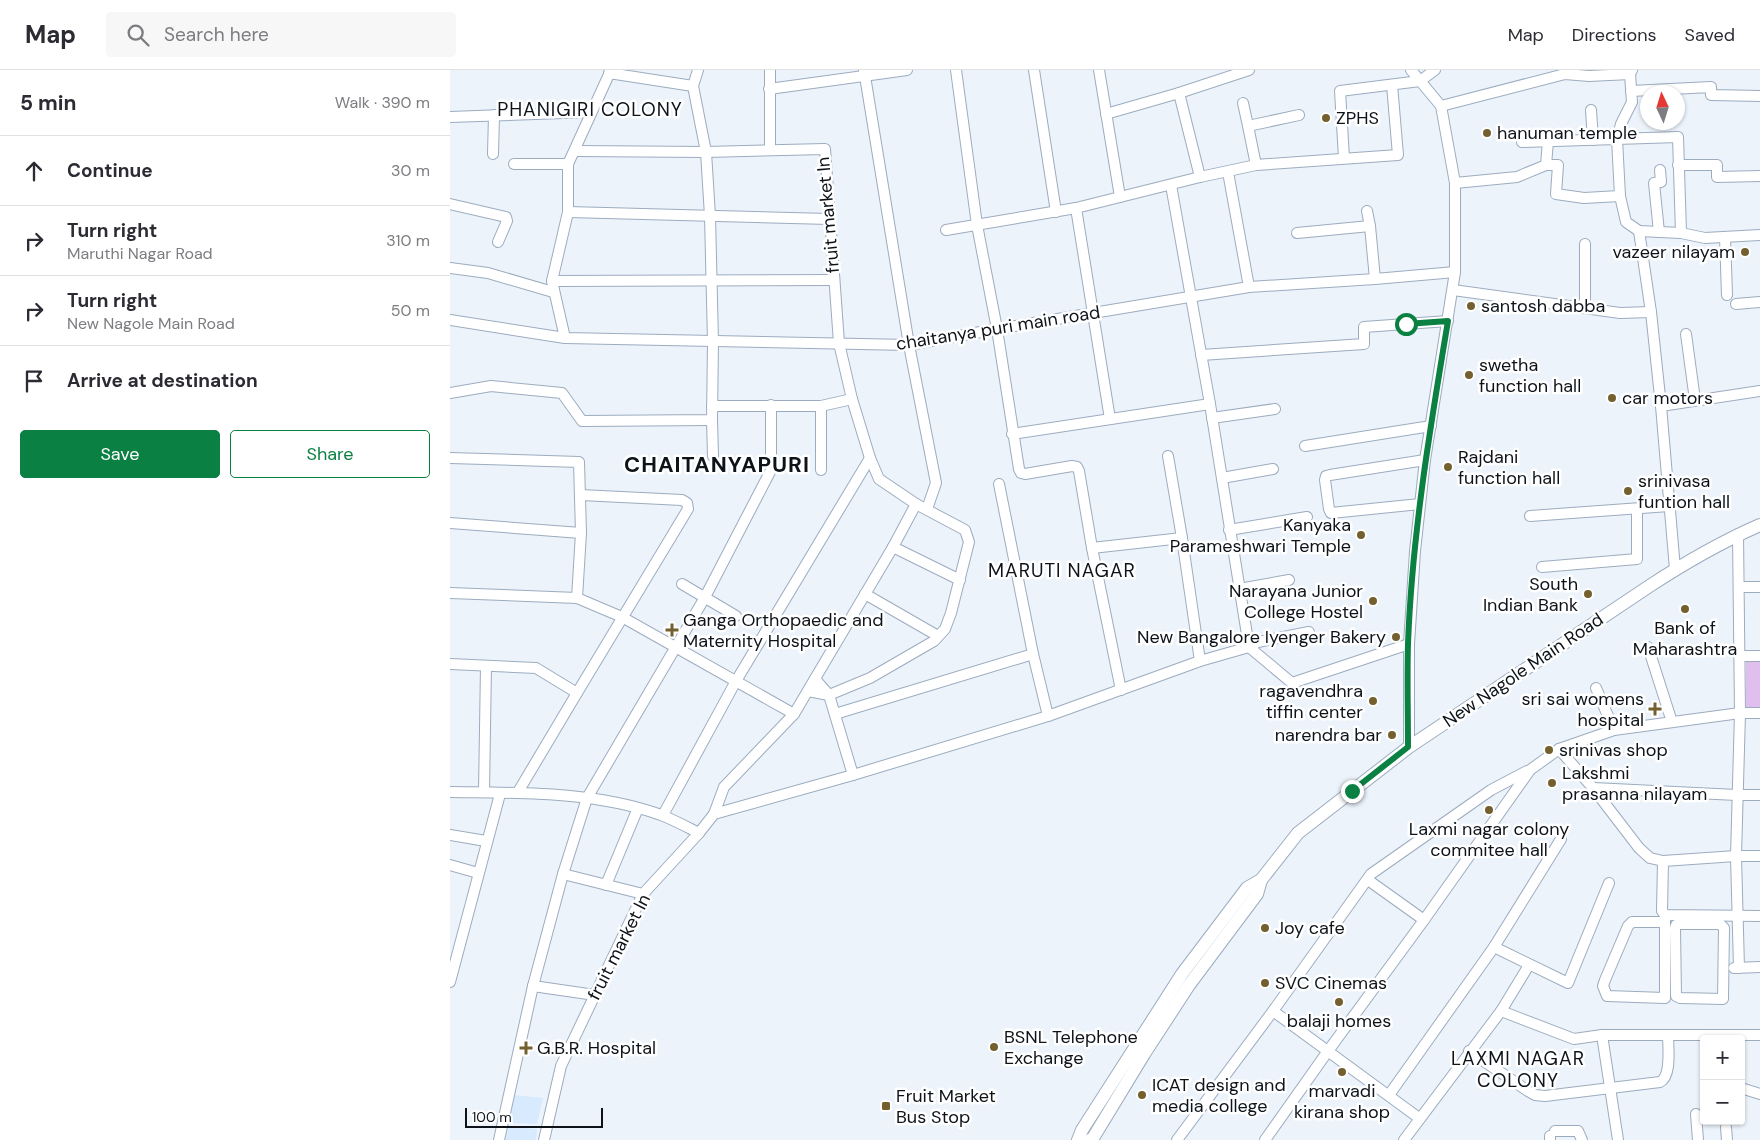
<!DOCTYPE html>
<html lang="en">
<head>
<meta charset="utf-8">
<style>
  body { margin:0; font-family:"DM Sans",sans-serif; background:#f7f7f7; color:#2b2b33 }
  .controls { position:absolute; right:15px; bottom:15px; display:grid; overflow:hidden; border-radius:5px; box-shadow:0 1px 4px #0004 }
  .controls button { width:45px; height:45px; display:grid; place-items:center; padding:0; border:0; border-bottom:1px solid #e1e1e2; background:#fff; color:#2b2b33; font:25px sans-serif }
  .compass { position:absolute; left:1190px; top:15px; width:45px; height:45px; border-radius:50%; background:#fff; box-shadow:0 1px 4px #0004; rotate:356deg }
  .scale { position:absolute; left:15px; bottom:12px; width:138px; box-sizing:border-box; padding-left:5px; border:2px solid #0d1319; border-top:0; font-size:14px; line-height:18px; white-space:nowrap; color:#0d1319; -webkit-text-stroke:4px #fff; paint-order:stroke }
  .stop { position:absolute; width:15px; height:15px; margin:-11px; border:4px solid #0b8043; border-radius:50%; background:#fff }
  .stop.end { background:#0b8043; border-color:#fff; box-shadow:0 1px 5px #0008 }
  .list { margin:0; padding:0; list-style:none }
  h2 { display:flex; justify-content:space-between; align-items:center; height:65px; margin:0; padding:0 20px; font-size:21px }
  h2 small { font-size:16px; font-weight:400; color:#7c7c81 }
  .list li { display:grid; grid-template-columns:32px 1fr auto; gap:15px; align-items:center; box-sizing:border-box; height:70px; padding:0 20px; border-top:1px solid #e1e1e2 }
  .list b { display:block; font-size:19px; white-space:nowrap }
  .list p { margin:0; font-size:16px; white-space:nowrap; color:#7c7c81 }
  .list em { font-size:16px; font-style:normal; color:#7c7c81 }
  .actions { display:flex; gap:10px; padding:15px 20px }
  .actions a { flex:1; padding:11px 0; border:1px solid #0b8043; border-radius:5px; text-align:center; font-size:18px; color:#0b8043 }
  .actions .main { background:#0b8043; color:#fff }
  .icon { flex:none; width:28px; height:28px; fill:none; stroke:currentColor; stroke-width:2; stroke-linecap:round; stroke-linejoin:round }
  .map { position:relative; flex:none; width:1310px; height:1070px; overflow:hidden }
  header { display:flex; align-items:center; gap:30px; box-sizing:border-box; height:70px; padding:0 25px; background:#fff; border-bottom:1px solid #e1e1e2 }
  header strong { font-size:24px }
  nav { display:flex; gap:28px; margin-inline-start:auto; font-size:18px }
  .search { width:350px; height:45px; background:#f7f7f7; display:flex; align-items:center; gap:12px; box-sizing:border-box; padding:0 18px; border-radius:5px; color:#7c7c81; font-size:19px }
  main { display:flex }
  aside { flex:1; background:#fff }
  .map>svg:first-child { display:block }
</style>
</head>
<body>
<header>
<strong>Map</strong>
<div class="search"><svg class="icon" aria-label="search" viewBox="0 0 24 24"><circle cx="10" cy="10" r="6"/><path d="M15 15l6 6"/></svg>Search here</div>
<nav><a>Map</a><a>Directions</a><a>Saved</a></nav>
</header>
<main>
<aside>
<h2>5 min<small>Walk · 390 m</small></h2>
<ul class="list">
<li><svg class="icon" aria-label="ahead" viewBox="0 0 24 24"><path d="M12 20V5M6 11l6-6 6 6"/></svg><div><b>Continue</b></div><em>30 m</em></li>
<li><svg class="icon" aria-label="right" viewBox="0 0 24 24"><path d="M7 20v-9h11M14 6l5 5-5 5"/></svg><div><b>Turn right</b><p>Maruthi Nagar Road</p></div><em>310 m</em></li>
<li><svg class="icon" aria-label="right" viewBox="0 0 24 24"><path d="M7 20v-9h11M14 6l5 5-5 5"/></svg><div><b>Turn right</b><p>New Nagole Main Road</p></div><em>50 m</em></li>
<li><svg class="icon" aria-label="arrive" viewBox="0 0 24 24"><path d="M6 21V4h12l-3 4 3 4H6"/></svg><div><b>Arrive at destination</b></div></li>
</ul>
<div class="actions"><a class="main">Save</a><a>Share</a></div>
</aside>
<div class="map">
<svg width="1310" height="1070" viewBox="0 0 1310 1070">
  <rect width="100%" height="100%" fill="#ecf3fb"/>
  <g fill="#d7eafe">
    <polygon points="63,1025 93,1028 87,1054 57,1053"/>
    <polygon points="59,1057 87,1059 86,1070 55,1070"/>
  </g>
  <polygon fill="#e0beed" points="1296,591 1310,591 1310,638 1296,637"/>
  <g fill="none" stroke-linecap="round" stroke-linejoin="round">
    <defs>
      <g id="minor">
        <polyline points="320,0 320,79"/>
        <polyline points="414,0 459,275 486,413 477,439"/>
        <polyline points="506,0 527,155 547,259 569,399 571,403 575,404 622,396 627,397 629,401 642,478 671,620"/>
        <polyline points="584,0 606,142"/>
        <polyline points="649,0 670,127"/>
        <polyline points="159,3 243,16"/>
        <polyline points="1180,4 1182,32 1171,54 1167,69 1170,126 1176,152 1189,161 1231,163 1255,168 1310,165"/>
        <polyline points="319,19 457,0"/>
        <polyline points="1181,21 1261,17 1261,25 1310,26"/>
        <polyline points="729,23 750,107"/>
        <polyline points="793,33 798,56"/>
        <polyline points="991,36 1115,4 1139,6 1180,4 1182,0"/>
        <polyline points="1141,40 1143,70"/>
        <polyline points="656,44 729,23 799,0"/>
        <polyline points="0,47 141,42"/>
        <polyline points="1072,72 1228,67 1231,163"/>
        <polyline points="125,81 256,82 375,79 389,273 402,329 420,388 429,409 466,434 515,460 519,472 501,543 495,559 484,571 420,608 379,625 403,705"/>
        <polyline points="43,84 44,45"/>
        <polyline points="894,88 890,21 970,11 985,0"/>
        <polyline points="64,94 118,94"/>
        <polyline points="806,95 798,56 849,45"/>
        <polyline points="1096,95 1108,95 1106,124 1134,128 1170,126"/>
        <polyline points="1228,95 1267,95 1267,107 1310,106"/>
        <polyline points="778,102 799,217"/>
        <polyline points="1005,113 1067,107 1096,95 1098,71"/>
        <polyline points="721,115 760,334 799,577 842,613 959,574"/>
        <polyline points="0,134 56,147 57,151 48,172"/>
        <polyline points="626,138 660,349"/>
        <polyline points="917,141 920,156 925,209"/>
        <polyline points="118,142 380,149"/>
        <polyline points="496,160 626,138 750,107 806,95 948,85 942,15"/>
        <polyline points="1189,161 1201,242 1211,336 1225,499"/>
        <polyline points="1209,162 1204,113 1211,112 1210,100"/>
        <polyline points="847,163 920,156"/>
        <polyline points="1275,167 1277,225"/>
        <polyline points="0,198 38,203 103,222"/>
        <polyline points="102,211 384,210"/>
        <polyline points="1003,220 1170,243 1201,242"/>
        <polyline points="1286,234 1310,232"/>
        <polyline points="1135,238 1135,174"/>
        <polyline points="0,250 115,268 459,275 547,259 799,217 925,209 1005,202"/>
        <polyline points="1236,264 1245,330"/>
        <polyline points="115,268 102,211 118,142 118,94 161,0"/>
        <polyline points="751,285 914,274 914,257 998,251"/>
        <polyline points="0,323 41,316 112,323 132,351 262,350 263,272 260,146 256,82 243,16 248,0"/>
        <polyline points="262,336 371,336 402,329"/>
        <polyline points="1211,336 1310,321"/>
        <polyline points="762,348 825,339"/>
        <polyline points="262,350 263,386"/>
        <polyline points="562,364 760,334"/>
        <polyline points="855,376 981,356"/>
        <polyline points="718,386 732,468 750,591"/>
        <polyline points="0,388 129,392 131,463 127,528"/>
        <polyline points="371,400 371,336"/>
        <polyline points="772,408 823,399"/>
        <polyline points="549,414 583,584 598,646"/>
        <polyline points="970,434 881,443 879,439 875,410 876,406 880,405 975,390"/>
        <polyline points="1080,446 1219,436"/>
        <polyline points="0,453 131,463"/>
        <polyline points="779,460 857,447"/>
        <polyline points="1288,464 1290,643 1286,786 1289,898"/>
        <polyline points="443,477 510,510"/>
        <polyline points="642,478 732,468"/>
        <polyline points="1092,497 1187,489 1187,439"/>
        <polyline points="232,514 286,546"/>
        <polyline points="1289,517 1310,517"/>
        <polyline points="789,519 839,510"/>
        <polyline points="0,523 127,528 172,547 344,644"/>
        <polyline points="415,524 488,566"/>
        <polyline points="1198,577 1222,652"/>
        <polyline points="1289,586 1310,586"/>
        <polyline points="0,594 86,598 127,623 238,439 237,433 232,430 131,425"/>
        <polyline points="1146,618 1164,660"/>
        <polyline points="358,621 379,625 365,609"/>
        <polyline points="385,644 583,584"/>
        <polyline points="959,677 959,574 965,481 975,390 1005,202 1005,113 991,36 961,0"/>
        <polyline points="1109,679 1143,718 1189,778 1200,788 1213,791 1286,786 1310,786"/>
        <polyline points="1143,718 1287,725 1310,725"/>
        <path d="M0,722C70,723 144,721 211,745C224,750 237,757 249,763"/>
        <polyline points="34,722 36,596"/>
        <polyline points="68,722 127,623"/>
        <polyline points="264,744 403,705 598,646 750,591 799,577 808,572 859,562"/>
        <polyline points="213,745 286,611 420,388"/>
        <polyline points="0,765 36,771"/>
        <polyline points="1213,791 1212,841 1215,845 1310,846"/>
        <polyline points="0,795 28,803"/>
        <polyline points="113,804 193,824"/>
        <polyline points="918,810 974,850"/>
        <polyline points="156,815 188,738"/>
        <polyline points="1215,852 1182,852 1178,856 1155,910 1153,916 1157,926 1215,928 1215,845"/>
        <polygon points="1229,854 1270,854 1274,858 1273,929 1230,928 1226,926 1225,858 1226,855"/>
        <polyline points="1044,877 1118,913 1159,813"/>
        <polyline points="1284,898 1310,897"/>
        <polyline points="0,912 50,724"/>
        <polyline points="83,916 145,925"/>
        <polyline points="823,941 969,1048"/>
        <polyline points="1051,941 1124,969 1152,965 1310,965"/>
        <polyline points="1152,965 1168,1070"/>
        <path d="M1019,981L1078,1021L1085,1025L1095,1026L1210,1012C1222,1006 1218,977 1218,965"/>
        <polyline points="1291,1018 1310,1024"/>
        <polyline points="939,1025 1044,877 1111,769"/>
        <polyline points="1246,1044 1248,1070"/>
        <polyline points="1276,1057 1277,1070"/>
        <polyline points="1105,1061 1128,1061 1132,1070"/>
        <polyline points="1100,1066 1100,1070"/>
        <polyline points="49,1070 83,916 113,804 137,728 254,529 321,400 321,335"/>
        <polyline points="94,1070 111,996 193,824 249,763 264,744 274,717 344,644 443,477 466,434"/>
        <polyline points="727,1070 823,941 921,804 1041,720 1077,701"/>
        <polyline points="815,1070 878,981 974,850 1080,700 1109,679 1164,660 1290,643 1310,643"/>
        <polyline points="954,1070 1051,941 1079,895"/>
      </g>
      <g id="tertiary">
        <path d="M628,1070L632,1060L732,904L797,818L811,810L848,763L959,677L1198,517C1233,494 1271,472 1310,455"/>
        <polyline points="640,1070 643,1068 694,984 739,915 807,824 811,810"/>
      </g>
    </defs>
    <use href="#minor" stroke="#9cacbf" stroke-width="12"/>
    <use href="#tertiary" stroke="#9cacbf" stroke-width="14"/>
    <use href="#minor" stroke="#fff" stroke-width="10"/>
    <use href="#tertiary" stroke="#fff" stroke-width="12"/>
  </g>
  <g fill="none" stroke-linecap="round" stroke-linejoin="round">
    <path stroke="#0b8043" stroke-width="6" d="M902,721L958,677C958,643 957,608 958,574C962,466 980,358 998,251L956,254"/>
  </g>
  <g fill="#73602e" stroke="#fff" stroke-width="2">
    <circle cx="876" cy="48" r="5"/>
    <circle cx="1037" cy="63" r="5"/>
    <circle cx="1295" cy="182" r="5"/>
    <circle cx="1021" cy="236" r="5"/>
    <circle cx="1019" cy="305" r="5"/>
    <circle cx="1162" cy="328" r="5"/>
    <circle cx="998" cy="397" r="5"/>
    <circle cx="1178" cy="421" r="5"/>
    <circle cx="911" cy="465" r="5"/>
    <circle cx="1138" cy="524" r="5"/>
    <circle cx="923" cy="531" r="5"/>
    <circle cx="1235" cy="539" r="5"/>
    <path d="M219.5 552.5h5v5h5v5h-5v5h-5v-5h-5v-5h5z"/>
    <circle cx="946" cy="567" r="5"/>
    <circle cx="923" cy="631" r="5"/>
    <path d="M1202.5 631.5h5v5h5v5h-5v5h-5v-5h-5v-5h5z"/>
    <circle cx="942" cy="665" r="5"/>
    <circle cx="1099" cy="680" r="5"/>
    <circle cx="1102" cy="713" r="5"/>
    <circle cx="1039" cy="740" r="5"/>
    <circle cx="815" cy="858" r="5"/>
    <circle cx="815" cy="913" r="5"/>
    <circle cx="889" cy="932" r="5"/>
    <circle cx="544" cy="977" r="5"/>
    <path d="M73.5 970.5h5v5h5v5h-5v5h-5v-5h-5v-5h5z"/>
    <circle cx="892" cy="1002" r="5"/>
    <circle cx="692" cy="1025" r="5"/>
    <rect x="431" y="1031" width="10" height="10" rx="2.5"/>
  </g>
  <g text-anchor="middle" stroke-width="5" stroke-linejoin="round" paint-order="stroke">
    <g font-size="18" fill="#0d1319" stroke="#fff" text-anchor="start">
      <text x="886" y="54">ZPHS</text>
      <text x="1047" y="69">hanuman temple</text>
      <text x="1285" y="188" text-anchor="end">vazeer nilayam</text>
      <text x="1031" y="242">santosh dabba</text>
      <text x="1029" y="301">swetha<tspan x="1029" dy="21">function hall</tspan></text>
      <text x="1172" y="334">car motors</text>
      <text x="1008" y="393">Rajdani<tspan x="1008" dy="21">function hall</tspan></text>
      <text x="1188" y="417">srinivasa<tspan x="1188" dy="21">funtion hall</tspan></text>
      <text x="901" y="461" text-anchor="end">Kanyaka<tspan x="901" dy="21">Parameshwari Temple</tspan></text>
      <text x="1128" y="520" text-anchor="end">South<tspan x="1128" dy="21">Indian Bank</tspan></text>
      <text x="913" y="527" text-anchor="end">Narayana Junior<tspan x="913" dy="21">College Hostel</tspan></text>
      <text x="233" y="556">Ganga Orthopaedic and<tspan x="233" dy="21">Maternity Hospital</tspan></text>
      <text x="1235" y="564" text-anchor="middle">Bank of<tspan x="1235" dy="21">Maharashtra</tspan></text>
      <text x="936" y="573" text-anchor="end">New Bangalore Iyenger Bakery</text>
      <text x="913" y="627" text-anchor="end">ragavendhra<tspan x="913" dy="21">tiffin center</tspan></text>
      <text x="1194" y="635" text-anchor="end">sri sai womens<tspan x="1194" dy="21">hospital</tspan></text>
      <text x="932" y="671" text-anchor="end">narendra bar</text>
      <text x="1109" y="686">srinivas shop</text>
      <text x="1112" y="709">Lakshmi<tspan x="1112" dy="21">prasanna nilayam</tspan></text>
      <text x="1039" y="765" text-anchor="middle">Laxmi nagar colony<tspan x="1039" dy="21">commitee hall</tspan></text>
      <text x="825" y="864">Joy cafe</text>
      <text x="825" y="919">SVC Cinemas</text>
      <text x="889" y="957" text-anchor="middle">balaji homes</text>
      <text x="554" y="973">BSNL Telephone<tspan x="554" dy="21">Exchange</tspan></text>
      <text x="87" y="984">G.B.R. Hospital</text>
      <text x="702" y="1021">ICAT design and<tspan x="702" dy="21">media college</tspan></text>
      <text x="892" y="1027" text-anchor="middle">marvadi<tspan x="892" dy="21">kirana shop</tspan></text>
      <text x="446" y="1032">Fruit Market<tspan x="446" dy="21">Bus Stop</tspan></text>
    </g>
    <g font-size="18" fill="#0d1319" stroke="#fff">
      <text transform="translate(378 145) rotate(-95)" y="6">fruit market ln</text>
      <text transform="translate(548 258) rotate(-9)" y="6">chaitanya puri main road</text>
      <text transform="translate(1073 600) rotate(-34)" y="6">New Nagole Main Road</text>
      <text transform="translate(169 877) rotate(-63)" y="6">fruit market ln</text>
    </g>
    <g font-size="19" letter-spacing="1" fill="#0d1319" stroke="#fff">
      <text x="140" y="46">PHANIGIRI COLONY</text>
      <text x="612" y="507">MARUTI NAGAR</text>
      <text x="1068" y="995">LAXMI NAGAR<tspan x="1068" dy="22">COLONY</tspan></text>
    </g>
    <g font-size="22" font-weight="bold" letter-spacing="1" fill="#0d1319" stroke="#fff">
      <text x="267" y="402">CHAITANYAPURI</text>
    </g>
  </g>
</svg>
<div class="controls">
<button>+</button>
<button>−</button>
</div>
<svg class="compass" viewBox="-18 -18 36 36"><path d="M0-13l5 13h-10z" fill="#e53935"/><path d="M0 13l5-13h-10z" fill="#7c7c81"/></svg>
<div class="scale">100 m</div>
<div class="stop" style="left:956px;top:254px"></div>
<div class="stop end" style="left:902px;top:721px"></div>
</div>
</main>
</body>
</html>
